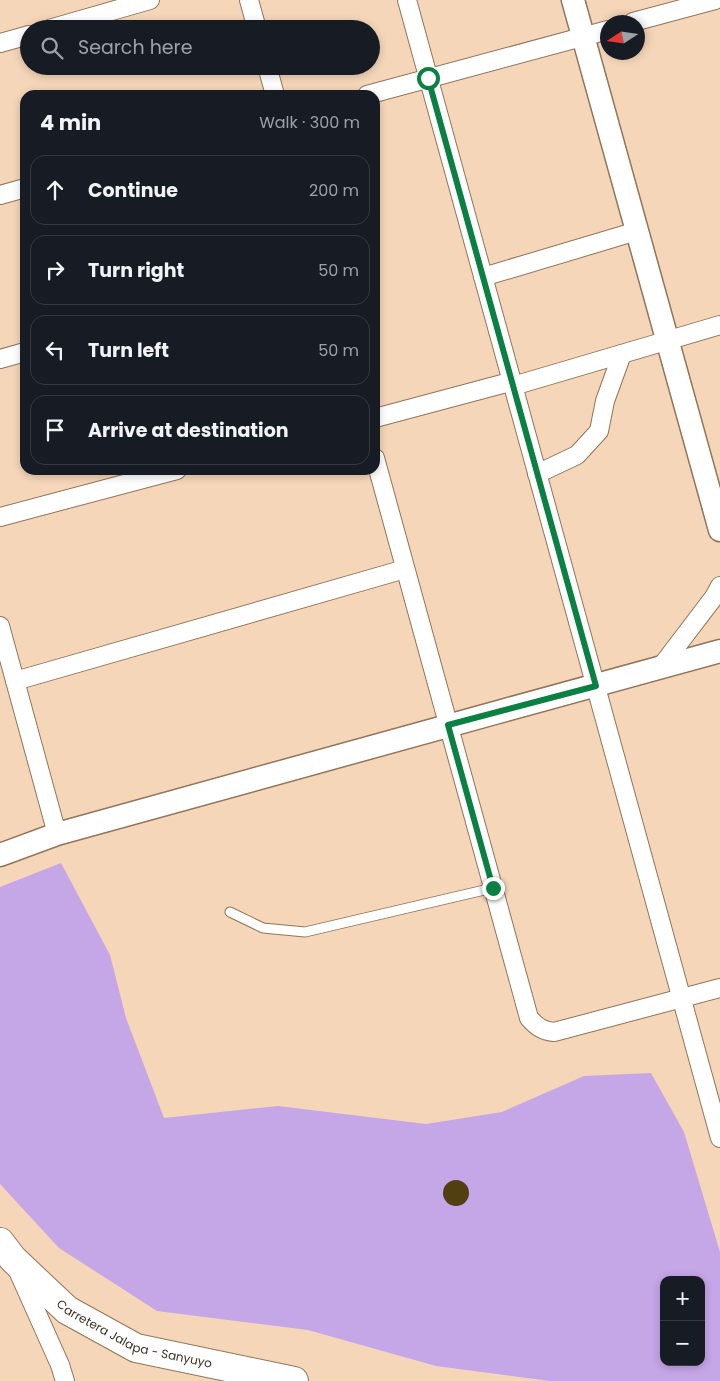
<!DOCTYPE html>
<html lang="en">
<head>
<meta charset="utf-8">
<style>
  body { margin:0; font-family:Poppins,sans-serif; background:#242831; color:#f1f3f6 }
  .controls { position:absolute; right:15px; bottom:15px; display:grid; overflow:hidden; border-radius:10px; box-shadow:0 2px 8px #0003 }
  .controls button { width:45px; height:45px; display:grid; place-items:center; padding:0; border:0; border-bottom:1px solid #363941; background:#171b24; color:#f1f3f6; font:25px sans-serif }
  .compass { position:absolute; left:600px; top:15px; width:45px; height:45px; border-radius:50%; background:#171b24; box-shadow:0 2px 8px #0003; rotate:258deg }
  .stop { position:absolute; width:15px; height:15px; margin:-11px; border:4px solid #0b8043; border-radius:50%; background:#fff }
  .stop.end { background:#0b8043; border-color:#fff; box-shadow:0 1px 5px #0008 }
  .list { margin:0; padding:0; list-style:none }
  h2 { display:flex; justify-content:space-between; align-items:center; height:65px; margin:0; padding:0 20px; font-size:21px }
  h2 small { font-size:16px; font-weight:400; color:#9ea1a6 }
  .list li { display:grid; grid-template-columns:32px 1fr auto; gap:15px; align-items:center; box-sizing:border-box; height:70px; margin:0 10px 10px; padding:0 10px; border:1px solid #363941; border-radius:15px }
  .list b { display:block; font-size:19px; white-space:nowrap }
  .list em { font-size:16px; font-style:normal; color:#9ea1a6 }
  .icon { flex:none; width:28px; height:28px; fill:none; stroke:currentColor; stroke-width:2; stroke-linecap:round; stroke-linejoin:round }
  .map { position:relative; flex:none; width:720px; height:1381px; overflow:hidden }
  .search { position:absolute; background:#171b24; box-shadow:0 2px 8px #0003; left:20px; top:20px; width:360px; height:55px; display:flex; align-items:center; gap:12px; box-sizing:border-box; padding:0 18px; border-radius:28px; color:#9ea1a6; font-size:19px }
  .panel { position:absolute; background:#171b24; box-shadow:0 2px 8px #0003; left:20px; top:90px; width:360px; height:385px; border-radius:15px }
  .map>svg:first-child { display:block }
</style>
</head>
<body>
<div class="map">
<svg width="720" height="1381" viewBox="0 0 720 1381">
  <rect width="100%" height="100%" fill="#f5d6b9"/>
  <path fill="#c5a6e7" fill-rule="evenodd" d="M61,863L110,955L126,1018L164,1118L278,1106L426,1124L502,1112L584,1076L651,1073L684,1132L720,1252V1381H550L436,1366L308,1330L157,1311L59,1248L0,1184V887ZM664,1280H701V1362H664Z"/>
  <circle fill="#513f12" cx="456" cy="1193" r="13"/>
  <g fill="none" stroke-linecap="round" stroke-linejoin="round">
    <defs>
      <polyline id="service" points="230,912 263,928 305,932 493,888"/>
      <g id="minor">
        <polyline points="249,0 257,29"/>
        <polyline points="407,0 720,1138"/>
        <polyline points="633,22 715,0"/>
        <polyline points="49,29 150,0"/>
        <polyline points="0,43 29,35"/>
        <polyline points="267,66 275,95"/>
        <polyline points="367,95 608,30"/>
        <polyline points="0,195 25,188"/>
        <polyline points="483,277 637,231"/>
        <polyline points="0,359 25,352"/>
        <polyline points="513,386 720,325"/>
        <polyline points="375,418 506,383"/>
        <path d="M375,458L529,1018C537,1027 543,1031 554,1032L720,988"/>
        <polyline points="537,474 577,455 599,431 605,401 622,354"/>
        <polyline points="0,517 177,470"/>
        <polyline points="0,626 57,834"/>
        <polyline points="660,668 714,597 720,586"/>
        <polyline points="15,681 405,569"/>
        <polyline points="18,1271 60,1365 65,1381"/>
      </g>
      <g id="tertiary">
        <polyline points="573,0 720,530"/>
        <path d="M0,855L57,834C278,772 499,712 720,651"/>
      </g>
      <g id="primary">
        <path id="s1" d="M0,1242L13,1259L67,1310L136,1348L294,1381"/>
      </g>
    </defs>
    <use href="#service" stroke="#90755a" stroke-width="11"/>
    <use href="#minor" stroke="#90755a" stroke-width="20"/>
    <use href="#tertiary" stroke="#90755a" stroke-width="25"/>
    <use href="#primary" stroke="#90755a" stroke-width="30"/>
    <use href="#service" stroke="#fff" stroke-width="9"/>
    <use href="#minor" stroke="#fff" stroke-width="18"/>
    <use href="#tertiary" stroke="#fff" stroke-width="22"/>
    <use href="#primary" stroke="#fff" stroke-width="28"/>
  </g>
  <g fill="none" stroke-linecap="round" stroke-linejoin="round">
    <polyline stroke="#0b8043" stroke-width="6" points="428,78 596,686 448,725 493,888"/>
  </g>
  <g text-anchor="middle" stroke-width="5" stroke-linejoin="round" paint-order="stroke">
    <g font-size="12" fill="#3b3024" stroke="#fde5cd">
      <text dy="4" stroke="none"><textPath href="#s1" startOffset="168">Carretera Jalapa - Sanyuyo</textPath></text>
    </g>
  </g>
</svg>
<div class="controls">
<button>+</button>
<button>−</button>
</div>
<svg class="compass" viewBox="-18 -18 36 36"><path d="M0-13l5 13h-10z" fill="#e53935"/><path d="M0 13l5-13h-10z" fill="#9ea1a6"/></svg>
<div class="stop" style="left:428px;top:78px"></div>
<div class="stop end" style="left:493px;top:888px"></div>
<div class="search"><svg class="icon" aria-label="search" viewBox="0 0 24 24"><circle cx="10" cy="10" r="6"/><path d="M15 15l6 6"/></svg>Search here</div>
<section class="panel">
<h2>4 min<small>Walk · 300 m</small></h2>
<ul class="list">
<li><svg class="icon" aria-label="ahead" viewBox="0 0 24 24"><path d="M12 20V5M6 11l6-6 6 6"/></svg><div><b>Continue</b></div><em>200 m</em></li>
<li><svg class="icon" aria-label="right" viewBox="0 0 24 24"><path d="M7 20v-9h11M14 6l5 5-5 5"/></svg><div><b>Turn right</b></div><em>50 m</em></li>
<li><svg class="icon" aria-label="left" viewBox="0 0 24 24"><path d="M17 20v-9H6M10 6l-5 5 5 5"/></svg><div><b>Turn left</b></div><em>50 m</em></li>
<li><svg class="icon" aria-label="arrive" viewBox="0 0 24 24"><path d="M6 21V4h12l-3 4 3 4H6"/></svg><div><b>Arrive at destination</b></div></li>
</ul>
</section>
</div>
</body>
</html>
